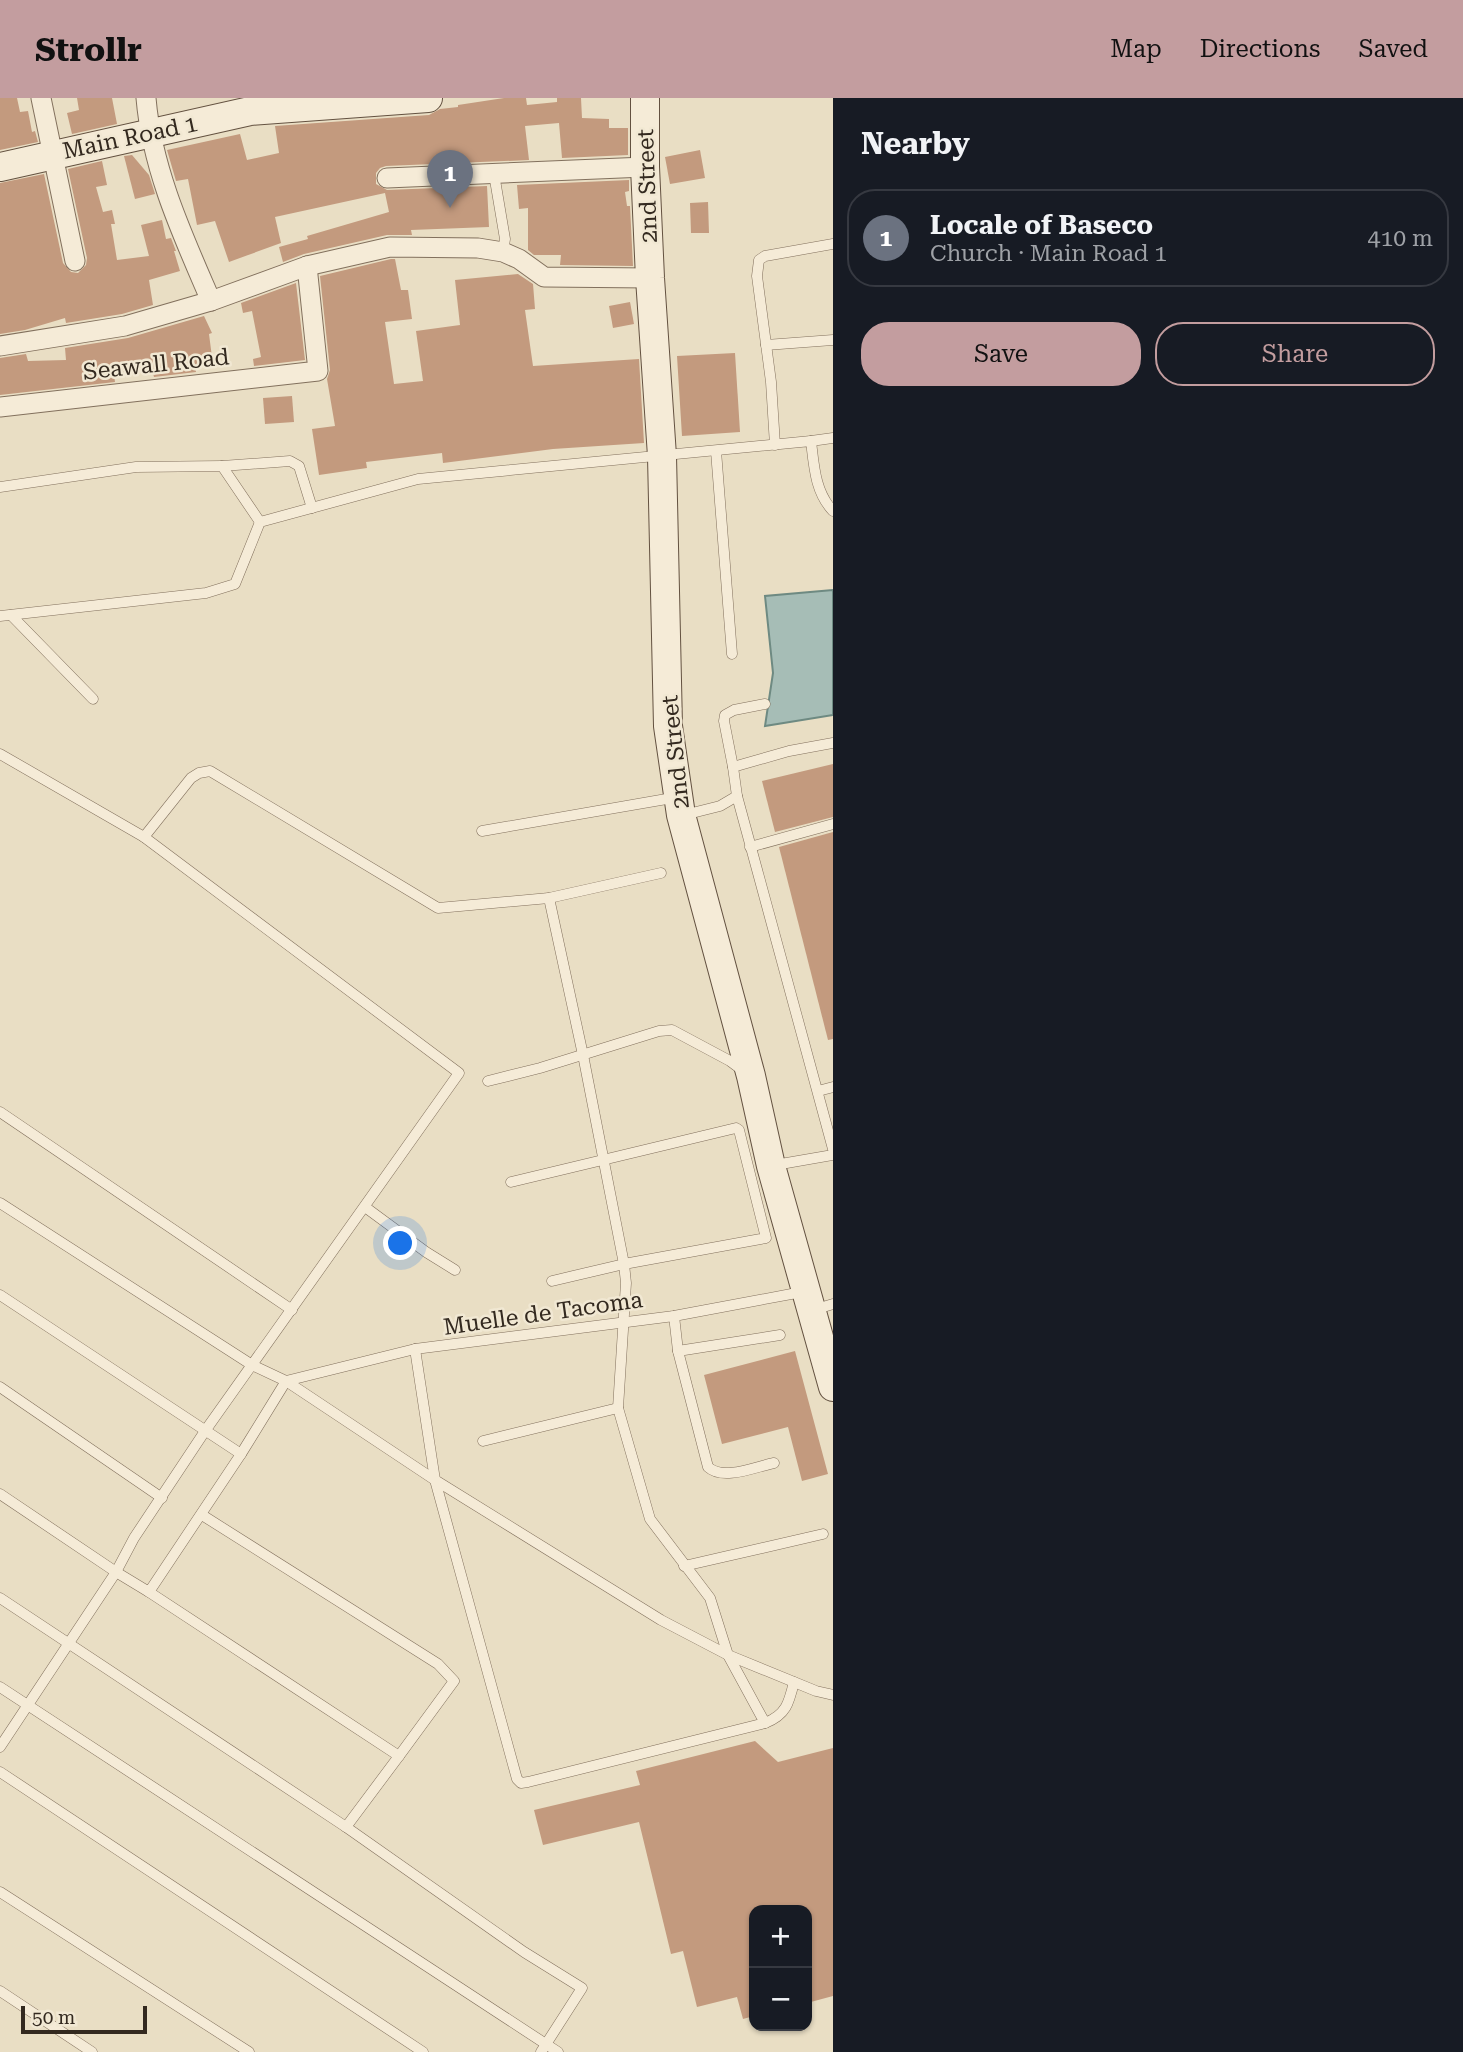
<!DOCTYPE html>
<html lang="en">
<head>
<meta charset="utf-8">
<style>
  body { margin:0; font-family:"Roboto Serif",serif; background:#242831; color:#f1f3f6 }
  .controls { position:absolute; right:21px; bottom:21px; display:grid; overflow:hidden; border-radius:14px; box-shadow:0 2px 5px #0004 }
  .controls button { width:63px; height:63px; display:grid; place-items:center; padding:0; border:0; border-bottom:2px solid #363941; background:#171b24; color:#f1f3f6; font:35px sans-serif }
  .scale { position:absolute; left:21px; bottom:18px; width:126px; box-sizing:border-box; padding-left:7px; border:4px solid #33291f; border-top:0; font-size:19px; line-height:24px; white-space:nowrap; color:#33291f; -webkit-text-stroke:5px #f1e8d3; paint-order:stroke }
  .you { position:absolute; left:401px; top:1146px; width:24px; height:24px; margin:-18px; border:5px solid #fff; border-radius:50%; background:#1a73e8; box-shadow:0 0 0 10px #1a73e833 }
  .badge { display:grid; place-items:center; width:46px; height:46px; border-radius:50%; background:#c39d9f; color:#fff; font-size:23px; font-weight:700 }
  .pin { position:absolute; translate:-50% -58px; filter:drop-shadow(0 2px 4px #0008) }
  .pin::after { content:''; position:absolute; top:37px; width:24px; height:21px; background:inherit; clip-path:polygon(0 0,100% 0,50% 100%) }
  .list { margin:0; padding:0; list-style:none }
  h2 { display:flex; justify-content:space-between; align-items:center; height:91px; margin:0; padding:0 28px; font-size:30px }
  h2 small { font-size:23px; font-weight:400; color:#9ea1a6 }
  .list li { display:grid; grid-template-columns:46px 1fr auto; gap:21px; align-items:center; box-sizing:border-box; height:98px; margin:0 14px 14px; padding:0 14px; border:2px solid #363941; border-radius:28px }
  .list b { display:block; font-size:26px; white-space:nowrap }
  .list p { margin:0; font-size:23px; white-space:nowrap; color:#9ea1a6 }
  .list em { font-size:23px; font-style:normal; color:#9ea1a6 }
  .actions { display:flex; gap:14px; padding:21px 28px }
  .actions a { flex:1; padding:16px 0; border:2px solid #c39d9f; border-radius:28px; text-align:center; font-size:24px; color:#c39d9f }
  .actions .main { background:#c39d9f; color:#111 }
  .map { position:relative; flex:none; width:833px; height:1954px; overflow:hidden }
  header { display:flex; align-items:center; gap:42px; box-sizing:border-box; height:98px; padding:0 35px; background:#c39d9f; color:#111 }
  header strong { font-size:33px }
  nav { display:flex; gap:38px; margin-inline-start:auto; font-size:24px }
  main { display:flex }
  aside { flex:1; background:#171b24 }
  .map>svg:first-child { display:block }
</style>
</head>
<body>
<header>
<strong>Strollr</strong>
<nav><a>Map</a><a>Directions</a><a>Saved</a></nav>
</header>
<main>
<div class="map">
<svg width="833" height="1954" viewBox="0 0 833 1954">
  <rect width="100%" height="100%" fill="#e9dec4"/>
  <polygon fill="#a6bdb6" stroke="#6e8a82" stroke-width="2" points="833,492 833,617 765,628 773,575 765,498"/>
  <g fill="#c39a7e">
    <polygon points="0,0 17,0 20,14 28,13 32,34 35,33 38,44 0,52"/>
    <polygon points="77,0 112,0 117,26 72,36 67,15 79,12"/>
    <polygon points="504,0 526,0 527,7 557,4 557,0 581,0 582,20 609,21 609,30 628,30 628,57 562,60 559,25 525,28 529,62 386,68 380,70 376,75 376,86 387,92 487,88 489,129 411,132 412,137 387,137 304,156 283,164 279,149 308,141 307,138 389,114 385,95 275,119 281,145 229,164 215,123 197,127 188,81 176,83 167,52 240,36 247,62 279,55 275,28 429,17 440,11 458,9 458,7"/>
    <polygon points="700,52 705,80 670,86 665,59"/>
    <polygon points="132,57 149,77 155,96 135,101 124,58"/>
    <polygon points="102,63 107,87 96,89 103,114 112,112 115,126 111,126 117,162 149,158 141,127 162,122 166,141 171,140 176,153 174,153 180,173 149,182 153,207 122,216 66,225 65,220 25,232 0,236 0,85 44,76 63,165 71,174 78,175 86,167 87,160 68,71"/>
    <polygon points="629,82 629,93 625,94 627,108 630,108 633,168 560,167 561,157 534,157 528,152 528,110 519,111 517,87"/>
    <polygon points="708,104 709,135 691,135 690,105"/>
    <polygon points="391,161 395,161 401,192 408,192 412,221 385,224 394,286 423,283 416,233 460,227 455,182 518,176 533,186 535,211 525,212 533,268 639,261 644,345 553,351 443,365 442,355 366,364 367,370 319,377 312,331 335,328 327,281 330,272 320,178"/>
    <polygon points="296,185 305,262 254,268 253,261 261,259 252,213 243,215 241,205"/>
    <polygon points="630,204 634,226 613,230 609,208"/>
    <polygon points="204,218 212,235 209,236 213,267 195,269 196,274 154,279 151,267 114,277 115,284 0,297 0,260 26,256 28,263 66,262 65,250 128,240"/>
    <polygon points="735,255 740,334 682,338 677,258"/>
    <polygon points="292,298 294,324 265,326 263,300"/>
    <polygon points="833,666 833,719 775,734 762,683"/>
    <polygon points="833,734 833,941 828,942 779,749"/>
    <polygon points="795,1253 828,1376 802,1383 788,1329 722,1346 704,1277"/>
    <polygon points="755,1643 778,1664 833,1650 833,1898 807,1905 807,1812 754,1812 754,1918 743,1921 737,1899 697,1909 683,1853 671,1856 639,1724 543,1747 534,1712 640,1687 636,1673"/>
  </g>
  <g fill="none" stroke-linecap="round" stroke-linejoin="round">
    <defs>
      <g id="lane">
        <polyline points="494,76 505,141 503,154"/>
        <polyline points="766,247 833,242"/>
        <polyline points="811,343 833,340"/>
        <polyline points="775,347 771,284 757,178 759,162 765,158 833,146"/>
        <polyline points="716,353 732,556"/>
        <polyline points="222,368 290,363 299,368 312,410"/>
        <polyline points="0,389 136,369 222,368 260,424"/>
        <polyline points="11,517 93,601"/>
        <path d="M0,518L206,495L235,486L260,424L418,381L811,343C814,368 815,394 833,413"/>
        <polyline points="0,656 144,739 191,680 199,675 210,673 438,810 549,800 583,957 624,1166 626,1185 618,1310 650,1421 710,1500 728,1557 765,1625"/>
        <polyline points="733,669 724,623 725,617 734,612 765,606"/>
        <polyline points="737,698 833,1051"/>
        <polyline points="684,717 720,708 737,698 733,669 789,653 833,645"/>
        <polyline points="482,733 678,699"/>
        <polyline points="750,749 833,726"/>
        <polyline points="549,800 661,775"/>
        <polyline points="488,983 540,970 659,933 672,932 730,963 742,972"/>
        <polyline points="818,993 833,989"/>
        <polyline points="0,1014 292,1212"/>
        <polyline points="775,1067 833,1057"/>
        <polyline points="511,1084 736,1030 739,1032 766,1140 624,1166 552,1183"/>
        <polyline points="0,1105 252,1267 286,1283 435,1382 661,1522 728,1557 816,1593 833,1597"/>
        <polyline points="365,1109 426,1154 455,1172"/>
        <polyline points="0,1197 241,1356"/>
        <polyline points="813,1212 833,1206"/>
        <path d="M674,1218L678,1253L708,1369C723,1383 755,1369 774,1365"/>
        <path d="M415,1251L435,1382L517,1681L521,1685L528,1684L765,1625C786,1617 789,1605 794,1584"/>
        <polyline points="678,1253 780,1237"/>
        <polyline points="286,1283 415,1251 674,1218 802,1194"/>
        <polyline points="0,1289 162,1400"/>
        <polyline points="483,1343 618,1310"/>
        <polyline points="0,1396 116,1474 134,1440 205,1333 459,975 144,739"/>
        <polyline points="202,1417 438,1566 454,1583 399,1658"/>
        <polyline points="684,1468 823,1436"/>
        <polyline points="149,1494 399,1658 346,1729"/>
        <polyline points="0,1500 346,1729 524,1854 582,1890 541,1954"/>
        <polyline points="0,1589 558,1954"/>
        <polyline points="0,1649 116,1474 149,1494 241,1356 286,1283"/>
        <polyline points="0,1674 423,1954"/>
        <polyline points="0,1794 249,1954"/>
        <polyline points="0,1893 92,1954"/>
      </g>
      <g id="street">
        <polyline points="41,0 75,163"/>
        <path d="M146,0C152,72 183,138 211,203"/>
        <polyline points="387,80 645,69"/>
        <polyline points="0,248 125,228 211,203 307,168 390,149 478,150 503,154 519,161 544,179 650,180"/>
        <polyline points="0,309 318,273 307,168"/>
      </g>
      <g id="secondary">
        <polyline points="645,0 645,69 650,180 662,358 668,628 681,717 751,978 771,1068 833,1289"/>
        <polyline points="0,69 250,13 428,0"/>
      </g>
    </defs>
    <use href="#lane" stroke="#82705d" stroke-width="11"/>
    <use href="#street" stroke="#82705d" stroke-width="21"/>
    <use href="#secondary" stroke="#635140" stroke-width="30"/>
    <use href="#lane" stroke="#f5ebd7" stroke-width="10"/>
    <use href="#street" stroke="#f5ebd7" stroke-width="19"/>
    <use href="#secondary" stroke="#f5ebd7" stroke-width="28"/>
  </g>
  <g text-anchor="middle" stroke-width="5" stroke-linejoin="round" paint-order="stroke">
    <g font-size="23" fill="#33291f" stroke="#f1e8d3">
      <text transform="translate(130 39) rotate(-12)" y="8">Main Road 1</text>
      <text transform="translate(647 88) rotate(-92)" y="8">2nd Street</text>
      <text transform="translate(156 266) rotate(-6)" y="8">Seawall Road</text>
      <text transform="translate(675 654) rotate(-96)" y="8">2nd Street</text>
      <text transform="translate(543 1215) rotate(-8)" y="8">Muelle de Tacoma</text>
    </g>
  </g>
</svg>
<div class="controls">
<button>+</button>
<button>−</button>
</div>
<div class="scale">50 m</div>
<div class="you"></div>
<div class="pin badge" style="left:450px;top:110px;background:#6b7280">1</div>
</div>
<aside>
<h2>Nearby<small></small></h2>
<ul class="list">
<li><span class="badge" style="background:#6b7280">1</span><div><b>Locale of Baseco</b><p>Church · Main Road 1</p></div><em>410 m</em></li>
</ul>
<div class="actions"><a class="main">Save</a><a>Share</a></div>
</aside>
</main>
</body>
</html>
